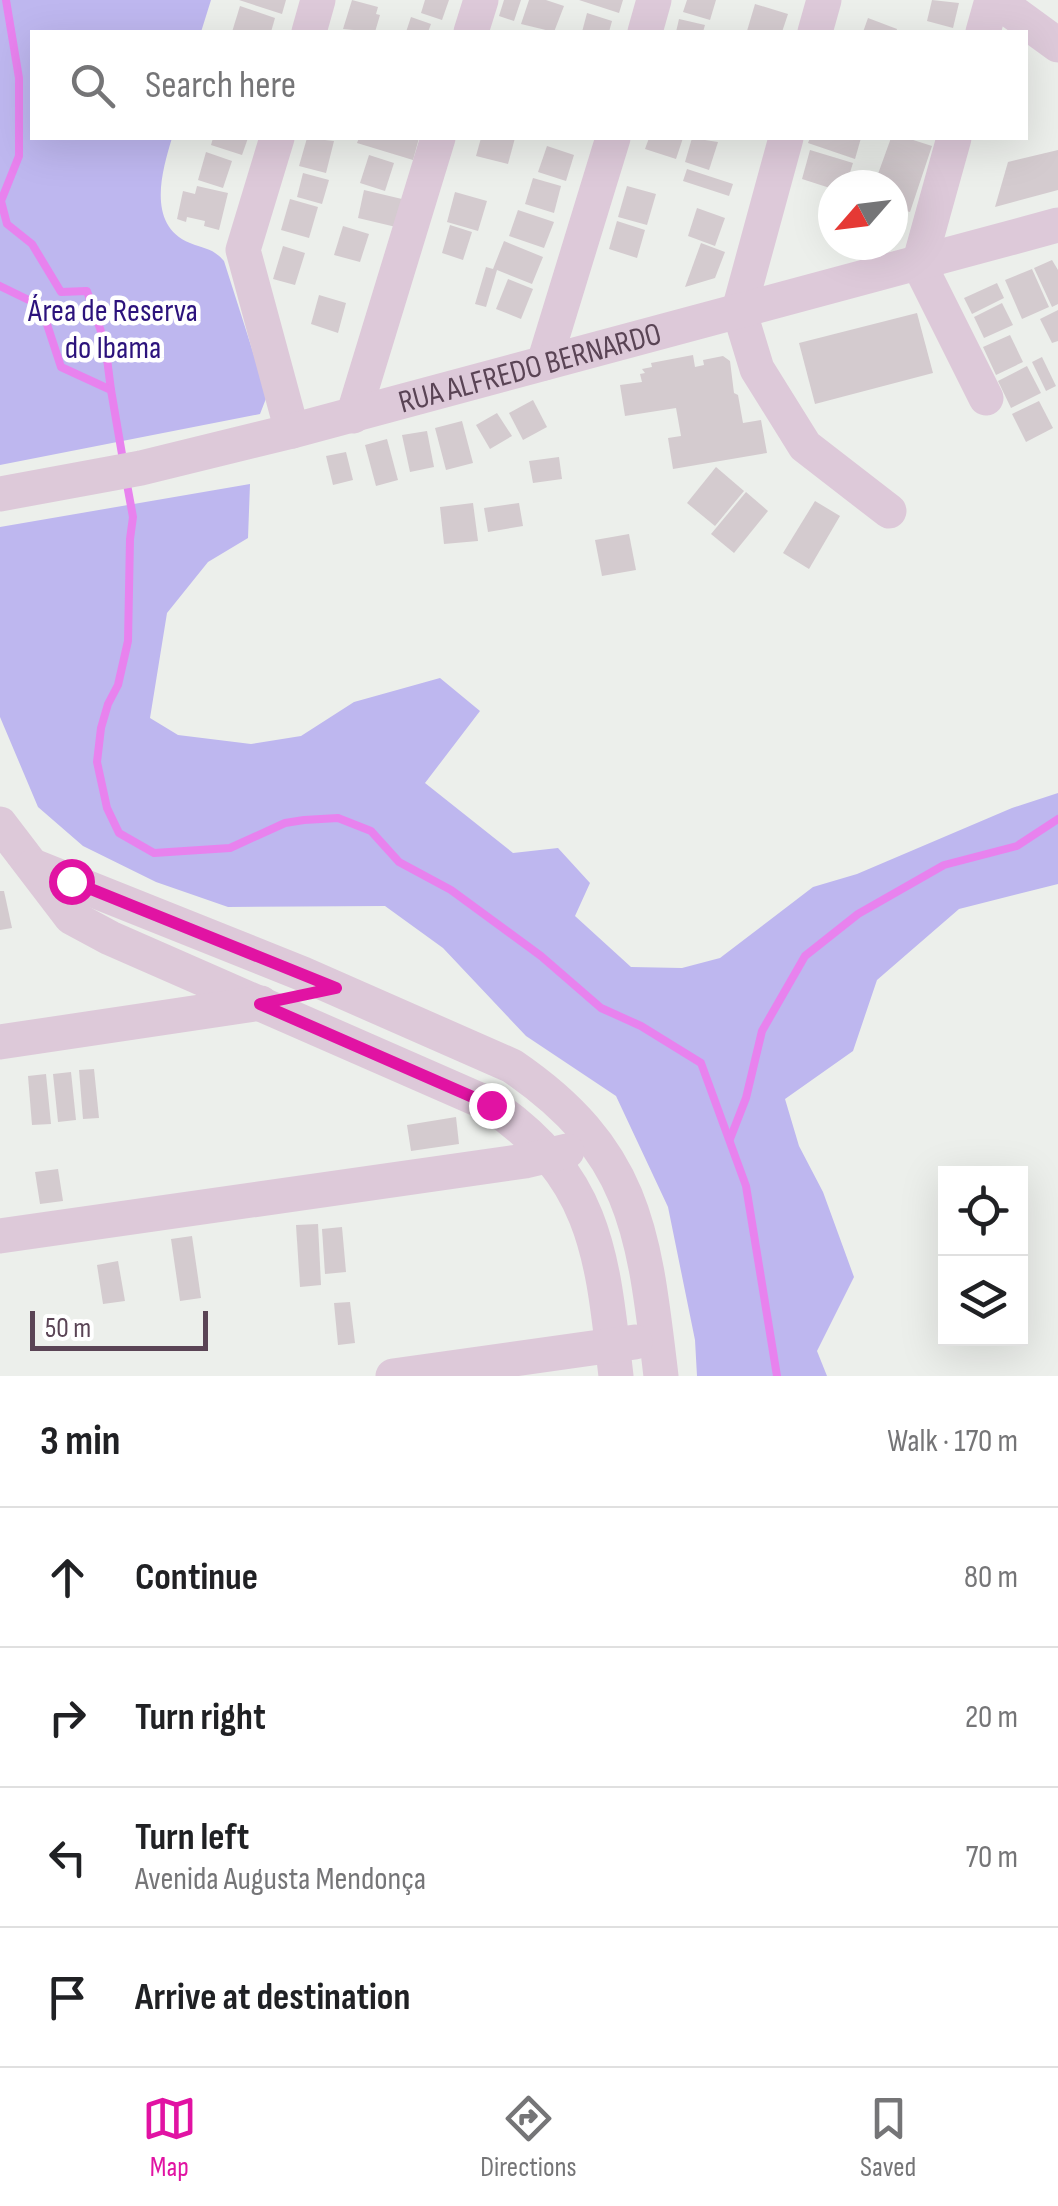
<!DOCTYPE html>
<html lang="en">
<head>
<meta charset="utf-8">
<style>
  body { margin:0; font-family:"Sofia Sans Condensed",sans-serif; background:#f6f6f6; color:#202124 }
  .controls { position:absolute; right:30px; bottom:30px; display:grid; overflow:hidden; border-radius:0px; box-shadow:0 10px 40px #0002 }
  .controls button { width:90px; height:90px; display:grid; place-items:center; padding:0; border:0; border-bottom:2px solid #e0e0e0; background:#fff; color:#202124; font:50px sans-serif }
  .compass { position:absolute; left:818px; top:170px; width:90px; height:90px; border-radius:50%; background:#fff; box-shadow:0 10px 40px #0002; rotate:242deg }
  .scale { position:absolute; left:30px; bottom:25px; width:178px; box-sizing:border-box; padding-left:10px; border:5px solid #5a4455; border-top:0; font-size:28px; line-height:35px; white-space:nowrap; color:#5a4455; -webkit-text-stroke:8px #fff; paint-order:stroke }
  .stop { position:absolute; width:30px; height:30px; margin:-22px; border:8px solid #e113a3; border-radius:50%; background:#fff }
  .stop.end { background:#e113a3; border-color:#fff; box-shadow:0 2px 10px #0008 }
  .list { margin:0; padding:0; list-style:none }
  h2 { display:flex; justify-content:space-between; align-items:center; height:130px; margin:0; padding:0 40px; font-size:42px }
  h2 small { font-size:32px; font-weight:400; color:#757577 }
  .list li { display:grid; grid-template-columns:65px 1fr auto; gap:30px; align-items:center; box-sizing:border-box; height:140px; padding:0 40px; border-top:2px solid #e0e0e0 }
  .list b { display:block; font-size:38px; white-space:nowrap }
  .list p { margin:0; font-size:32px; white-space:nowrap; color:#757577 }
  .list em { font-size:32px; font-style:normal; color:#757577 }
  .icon { flex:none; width:55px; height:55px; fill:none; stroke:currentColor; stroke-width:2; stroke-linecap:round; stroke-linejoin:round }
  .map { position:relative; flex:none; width:1058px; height:1376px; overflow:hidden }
  .search { position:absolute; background:#fff; box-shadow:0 10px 40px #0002; left:30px; right:30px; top:30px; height:110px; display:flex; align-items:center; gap:25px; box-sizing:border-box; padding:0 35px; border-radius:0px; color:#757577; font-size:38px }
  .sheet { height:690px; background:#fff }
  nav { display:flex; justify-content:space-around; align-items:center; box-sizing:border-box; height:140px; border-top:2px solid #e0e0e0; background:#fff; font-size:28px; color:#757577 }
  nav a { display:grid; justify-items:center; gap:5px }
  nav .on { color:#e113a3 }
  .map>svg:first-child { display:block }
</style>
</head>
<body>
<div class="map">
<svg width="1058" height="1376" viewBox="0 0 1058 1376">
  <rect width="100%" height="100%" fill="#ecefeb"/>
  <g fill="#beb7ef">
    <path d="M0,0H211L201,32H32V138H172C162,171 146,225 190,243C204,249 213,248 224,261L267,396L260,414L0,465Z"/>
    <polygon points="250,484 248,538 208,562 167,613 150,718 178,735 251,744 301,736 354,702 440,678 480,711 425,783 513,853 558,848 590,883 575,916 631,967 682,968 720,958 813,887 857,874 1012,808 1058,793 1058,884 959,909 877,980 853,1051 785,1099 799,1146 823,1192 854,1277 817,1351 827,1376 697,1376 695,1340 668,1207 616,1096 526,1036 443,948 385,906 228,907 156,882 83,846 38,807 0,717 0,527"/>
  </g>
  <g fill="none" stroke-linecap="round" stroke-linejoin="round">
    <g stroke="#e882ee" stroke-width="8">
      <polyline points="6,0 19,78 19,156 1,201 7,224 32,244 61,292 87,291 105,343 111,390"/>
      <polyline points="0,286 41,306 61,367 111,390 123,460"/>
      <polyline points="126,479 133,517 130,539 128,641 118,685 108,704 101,728 97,762 107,808 119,833 154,853 230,848 285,823 304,820 338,818 371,831 399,862 451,890 541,956 601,1008 641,1026 701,1063 746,1186 777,1376"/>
      <polyline points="730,1139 746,1098 762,1031 805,956 858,914 944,865 1017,846 1058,819"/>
    </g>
  </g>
  <g fill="#d4cbcf">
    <polygon points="239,0 286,0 282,14"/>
    <polygon points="352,0 378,7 376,14 380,15 375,32 343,29"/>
    <polygon points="425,0 449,0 442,20 421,13"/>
    <polygon points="504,0 521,0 514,21 499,16"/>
    <polygon points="529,0 546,0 564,6 554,32 521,24"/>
    <polygon points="579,0 623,0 619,13"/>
    <polygon points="687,0 716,0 710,20 683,12"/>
    <polygon points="932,0 959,3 953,28 927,21"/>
    <polygon points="755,4 788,14 782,32 747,31"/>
    <polygon points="240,6 275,18 271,32 232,32"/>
    <polygon points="587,13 612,21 609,32 582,32"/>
    <polygon points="411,17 431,24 428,32 406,32"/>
    <polygon points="868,18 897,29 896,32 863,32"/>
    <polygon points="679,19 705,25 703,32 676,32"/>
    <polygon points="213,138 248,138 242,155 211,145"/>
    <polygon points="307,138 334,141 326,173 299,166"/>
    <polygon points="359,138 419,138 413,160 357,143"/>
    <polygon points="481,138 515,138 508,164 476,156"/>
    <polygon points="649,138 683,138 676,159 645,149"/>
    <polygon points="692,138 718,142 709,170 685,162"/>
    <polygon points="810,138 861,138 855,159 808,143"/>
    <polygon points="891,138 907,138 932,146 910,212 893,207 893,185 874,185"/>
    <polygon points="547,146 574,155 566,181 538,172"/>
    <polygon points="810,150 853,163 846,185 833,185 833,189 802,179"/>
    <polygon points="1058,150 1058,190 995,207 1008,162"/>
    <polygon points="206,152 232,161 223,188 198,180"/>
    <polygon points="369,155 394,163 385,191 360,183"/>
    <polygon points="687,169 733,184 729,196 683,181"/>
    <polygon points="303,173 329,180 322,204 297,197"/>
    <polygon points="533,178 561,186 554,213 525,204"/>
    <polygon points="197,186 228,193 219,230 204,226 205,221 187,217 186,222 177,219 183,191 195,194"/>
    <polygon points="627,186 656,194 647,225 618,217"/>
    <polygon points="364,190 402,199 396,227 358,218"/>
    <polygon points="455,192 487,201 478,231 447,222"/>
    <polygon points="290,199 318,207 309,238 281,230"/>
    <polygon points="697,208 725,218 715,246 688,236"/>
    <polygon points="518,210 554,222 544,248 509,236"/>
    <polygon points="617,221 645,230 637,258 609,249"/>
    <polygon points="450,225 472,232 463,260 442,253"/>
    <polygon points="343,226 369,234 360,262 334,255"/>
    <polygon points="504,241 543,257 532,284 497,270 486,307 475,304 486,267 493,269"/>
    <polygon points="701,243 725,252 715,278 685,287"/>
    <polygon points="283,246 305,253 295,285 273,279"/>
    <polygon points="1052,260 1058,270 1058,304 1052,307 1034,268"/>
    <polygon points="1032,269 1049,307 1022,319 1005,280"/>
    <polygon points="508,279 533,289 521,319 496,309"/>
    <polygon points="997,283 1004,298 972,314 964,298"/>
    <polygon points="319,295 346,303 338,333 311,324"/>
    <polygon points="1002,303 1013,325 984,338 974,317"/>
    <polygon points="1058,310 1058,341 1052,343 1040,319"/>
    <polygon points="917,313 933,373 815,404 799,343"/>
    <polygon points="1010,335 1023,362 996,375 983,347"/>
    <polygon points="693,355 695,367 704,365 703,360 723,356 730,361 734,393 738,395 743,423 761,420 767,453 673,469 668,438 681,436 676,408 625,416 620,385 642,382 640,374 645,373 642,369 652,367 651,363"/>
    <polygon points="1042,357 1056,386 1046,391 1032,362"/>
    <polygon points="1027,366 1041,393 1011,408 998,381"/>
    <polygon points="533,400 547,427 523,440 509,413"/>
    <polygon points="1039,401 1053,428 1026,442 1012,414"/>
    <polygon points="497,413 512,436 490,449 476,425"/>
    <polygon points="462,421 473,463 446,470 435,428"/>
    <polygon points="427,431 434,467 410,472 402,435"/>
    <polygon points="387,439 398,480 376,486 365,445"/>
    <polygon points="346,452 353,480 333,485 326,456"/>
    <polygon points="559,457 562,479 533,483 529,461"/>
    <polygon points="716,467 744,491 715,526 687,503"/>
    <polygon points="746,492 768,511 734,553 711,534"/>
    <polygon points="815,501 840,516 809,569 783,553"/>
    <polygon points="473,503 478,541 444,544 440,507"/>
    <polygon points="519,503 523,526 488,532 484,508"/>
    <polygon points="629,534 636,570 602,576 595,540"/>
    <polygon points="0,891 4,891 12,928 0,930"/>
    <polygon points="94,1069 99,1118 83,1119 79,1070"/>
    <polygon points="71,1072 76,1120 58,1122 53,1074"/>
    <polygon points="46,1074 51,1124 32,1125 28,1076"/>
    <polygon points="456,1117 459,1144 411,1151 407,1125"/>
    <polygon points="58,1169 63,1201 40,1204 35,1172"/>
    <polygon points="318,1224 321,1285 300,1287 296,1225"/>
    <polygon points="342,1227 346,1272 325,1274 322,1229"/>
    <polygon points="192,1236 201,1298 180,1301 171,1239"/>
    <polygon points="118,1261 125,1301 103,1304 97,1265"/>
    <polygon points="350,1302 355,1343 338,1345 334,1303"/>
  </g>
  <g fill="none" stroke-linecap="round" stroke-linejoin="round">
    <g stroke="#ddc9d9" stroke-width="35">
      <polyline points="996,0 1058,45"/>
      <polyline points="309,32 318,0"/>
      <polyline points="471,32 481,0"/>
      <polyline points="645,32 654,0"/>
      <polyline points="815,32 824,0"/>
      <polyline points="983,32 992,0"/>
      <polyline points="277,138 243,250 292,431"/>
      <polyline points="786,138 739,310 757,369 805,446 889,511"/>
      <polyline points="954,138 919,264 986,398"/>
      <polyline points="544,363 613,138"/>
      <polyline points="353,416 438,138"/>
      <path id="s1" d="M0,494L141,468L292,431L1058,225"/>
      <path d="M0,824L71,917L110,938L491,1105C598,1179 602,1256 616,1376"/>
      <path d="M33,866L303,974L512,1066C638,1152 644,1235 661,1376"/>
      <polyline points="0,1042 261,1003"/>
      <polyline points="0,1236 525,1161 567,1151"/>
      <polyline points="393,1376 635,1342"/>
    </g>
  </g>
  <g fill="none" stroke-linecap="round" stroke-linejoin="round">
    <polyline stroke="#e113a3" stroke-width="12" points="71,881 336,988 260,1004 491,1105"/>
  </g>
  <g text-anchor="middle" stroke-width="9" stroke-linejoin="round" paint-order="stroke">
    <g font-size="32" fill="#2c137c" stroke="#fff">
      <text x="113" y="321">Área de Reserva<tspan x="113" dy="37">do Ibama</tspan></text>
    </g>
    <g font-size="32" fill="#5a4455" stroke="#fff">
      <text dy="11" stroke="none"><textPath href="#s1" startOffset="545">RUA ALFREDO BERNARDO</textPath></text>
    </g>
  </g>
</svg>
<div class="controls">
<button><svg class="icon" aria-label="locate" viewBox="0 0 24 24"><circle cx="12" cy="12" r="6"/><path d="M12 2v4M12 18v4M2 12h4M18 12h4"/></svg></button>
<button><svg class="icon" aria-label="layers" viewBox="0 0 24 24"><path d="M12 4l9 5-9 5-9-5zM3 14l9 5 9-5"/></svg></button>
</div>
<svg class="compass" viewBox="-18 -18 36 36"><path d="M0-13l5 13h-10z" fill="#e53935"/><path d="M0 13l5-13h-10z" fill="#757577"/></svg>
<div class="scale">50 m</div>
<div class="stop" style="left:71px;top:881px"></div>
<div class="stop end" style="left:491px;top:1105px"></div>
<div class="search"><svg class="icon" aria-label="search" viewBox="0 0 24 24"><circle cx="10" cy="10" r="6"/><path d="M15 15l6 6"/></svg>Search here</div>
</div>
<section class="sheet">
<h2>3 min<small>Walk · 170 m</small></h2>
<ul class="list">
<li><svg class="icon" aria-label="ahead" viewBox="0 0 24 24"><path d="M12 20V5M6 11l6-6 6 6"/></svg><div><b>Continue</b></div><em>80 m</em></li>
<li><svg class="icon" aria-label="right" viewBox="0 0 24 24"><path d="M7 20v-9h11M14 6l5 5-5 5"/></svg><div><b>Turn right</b></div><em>20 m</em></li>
<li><svg class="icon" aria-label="left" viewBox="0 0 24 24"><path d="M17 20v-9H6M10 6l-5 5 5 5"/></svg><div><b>Turn left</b><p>Avenida Augusta Mendonça</p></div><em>70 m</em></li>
<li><svg class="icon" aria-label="arrive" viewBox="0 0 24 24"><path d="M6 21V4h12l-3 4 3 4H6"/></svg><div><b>Arrive at destination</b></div></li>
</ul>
</section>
<nav>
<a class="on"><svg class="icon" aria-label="map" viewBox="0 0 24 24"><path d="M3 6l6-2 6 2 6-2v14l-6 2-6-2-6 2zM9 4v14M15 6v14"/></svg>Map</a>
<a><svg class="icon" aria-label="directions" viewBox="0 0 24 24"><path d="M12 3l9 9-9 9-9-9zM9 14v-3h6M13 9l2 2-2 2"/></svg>Directions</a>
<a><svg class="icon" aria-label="saved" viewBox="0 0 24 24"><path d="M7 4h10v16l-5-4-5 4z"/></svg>Saved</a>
</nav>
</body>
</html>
